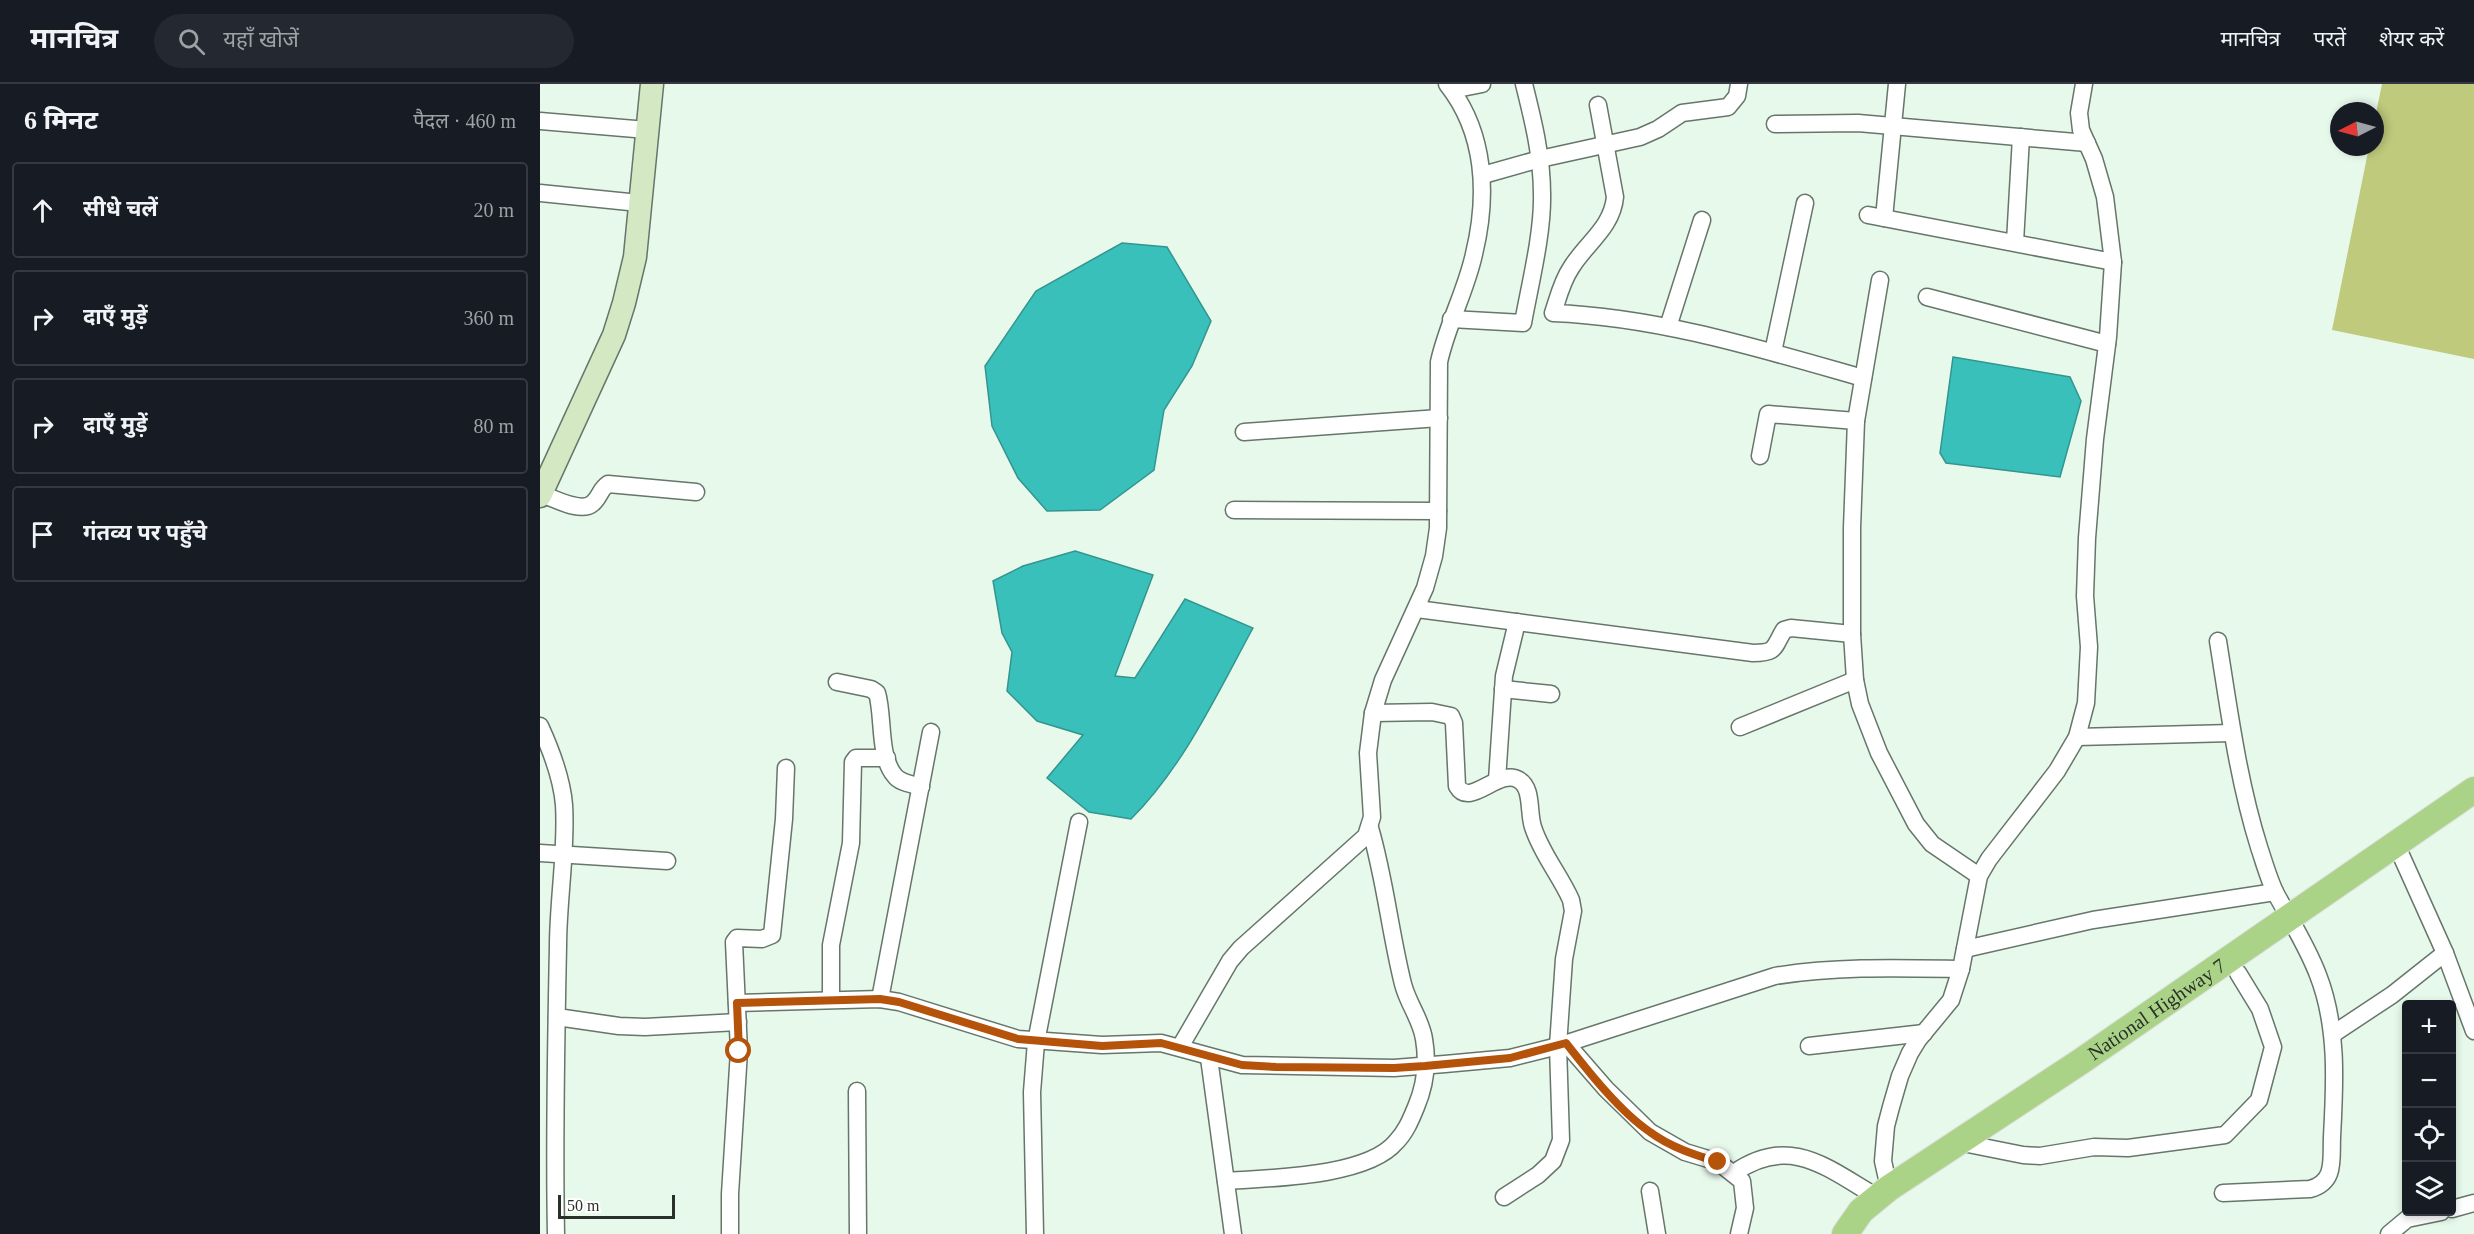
<!DOCTYPE html>
<html lang="hi">
<head>
<meta charset="utf-8">
<style>
  body { margin:0; font-family:"Times New Roman","Noto Sans Devanagari",serif; background:#242831; color:#f1f3f6 }
  .controls { position:absolute; right:18px; bottom:18px; display:grid; overflow:hidden; border-radius:6px; box-shadow:0 3px 9px #0003 }
  .controls button { width:54px; height:54px; display:grid; place-items:center; padding:0; border:0; border-bottom:2px solid #363941; background:#171b24; color:#f1f3f6; font:30px sans-serif }
  .compass { position:absolute; left:1790px; top:18px; width:54px; height:54px; border-radius:50%; background:#171b24; box-shadow:0 3px 9px #0003; rotate:264deg }
  .scale { position:absolute; left:18px; bottom:15px; width:117px; box-sizing:border-box; padding-left:6px; border:3px solid #29302a; border-top:0; font-size:16px; line-height:21px; white-space:nowrap; color:#29302a; -webkit-text-stroke:4px #fff; paint-order:stroke }
  .stop { position:absolute; width:18px; height:18px; margin:-14px; border:4px solid #b45309; border-radius:50%; background:#fff }
  .stop.end { background:#b45309; border-color:#fff; box-shadow:0 2px 6px #0008 }
  .list { margin:0; padding:0; list-style:none }
  h2 { display:flex; justify-content:space-between; align-items:center; height:78px; margin:0; padding:0 24px; font-size:26px }
  h2 small { font-size:20px; font-weight:400; color:#9ea1a6 }
  .list li { display:grid; grid-template-columns:39px 1fr auto; gap:18px; align-items:center; box-sizing:border-box; height:96px; margin:0 12px 12px; padding:0 12px; border:2px solid #363941; border-radius:6px }
  .list b { display:block; font-size:22px; white-space:nowrap }
  .list em { font-size:20px; font-style:normal; color:#9ea1a6 }
  .icon { flex:none; width:33px; height:33px; fill:none; stroke:currentColor; stroke-width:2; stroke-linecap:round; stroke-linejoin:round }
  .map { position:relative; flex:none; width:1934px; height:1150px; overflow:hidden }
  header { display:flex; align-items:center; gap:36px; box-sizing:border-box; height:84px; padding:0 30px; background:#171b24; border-bottom:2px solid #363941 }
  header strong { font-size:28px }
  nav { display:flex; gap:33px; margin-inline-start:auto; font-size:21px }
  .search { width:420px; height:54px; background:#242831; display:flex; align-items:center; gap:15px; box-sizing:border-box; padding:0 21px; border-radius:33px; color:#9ea1a6; font-size:22px }
  main { display:flex }
  aside { flex:1; background:#171b24 }
  .map>svg:first-child { display:block }
</style>
</head>
<body>
<header>
<strong>मानचित्र</strong>
<div class="search"><svg class="icon" aria-label="search" viewBox="0 0 24 24"><circle cx="10" cy="10" r="6"/><path d="M15 15l6 6"/></svg>यहाँ खोजें</div>
<nav><a>मानचित्र</a><a>परतें</a><a>शेयर करें</a></nav>
</header>
<main>
<aside>
<h2>6 मिनट<small>पैदल · 460 m</small></h2>
<ul class="list">
<li><svg class="icon" aria-label="ahead" viewBox="0 0 24 24"><path d="M12 20V5M6 11l6-6 6 6"/></svg><div><b>सीधे चलें</b></div><em>20 m</em></li>
<li><svg class="icon" aria-label="right" viewBox="0 0 24 24"><path d="M7 20v-9h11M14 6l5 5-5 5"/></svg><div><b>दाएँ मुड़ें</b></div><em>360 m</em></li>
<li><svg class="icon" aria-label="right" viewBox="0 0 24 24"><path d="M7 20v-9h11M14 6l5 5-5 5"/></svg><div><b>दाएँ मुड़ें</b></div><em>80 m</em></li>
<li><svg class="icon" aria-label="arrive" viewBox="0 0 24 24"><path d="M6 21V4h12l-3 4 3 4H6"/></svg><div><b>गंतव्य पर पहुँचे</b></div></li>
</ul>
</aside>
<div class="map">
<svg width="1934" height="1150" viewBox="0 0 1934 1150">
  <rect width="100%" height="100%" fill="#e7f9eb"/>
  <polygon fill="#c0ca7c" points="1842,0 1934,0 1934,275 1792,246 1829,63 1835,63 1835,34"/>
  <g fill="#39c0ba" stroke="#34958f" stroke-width="1.5">
    <polygon points="582,159 627,163 671,237 652,282 624,326 614,386 560,426 507,427 478,394 452,342 445,282 496,207"/>
    <polygon points="1413,273 1530,293 1541,317 1520,393 1406,379 1400,369"/>
    <path d="M535,467L613,491L575,592L595,594L645,515L713,544C677,610 644,682 591,735L549,728L507,694L543,651L497,637L467,607L472,568L462,549L453,497L483,482Z"/>
  </g>
  <g fill="none" stroke-linecap="round" stroke-linejoin="round">
    <defs>
      <g id="minor">
        <polyline points="912,6 942,0"/>
        <path d="M1058,21L1075,113C1072,144 1046,159 1031,184C1022,197 1018,214 1013,229C1118,233 1221,265 1323,294"/>
        <polyline points="0,37 107,46"/>
        <polyline points="1235,40 1318,39 1547,59"/>
        <polyline points="943,91 1000,75 1100,53 1118,45 1142,29 1188,23 1197,12 1199,0"/>
        <polyline points="0,109 99,119"/>
        <polyline points="1328,131 1573,178"/>
        <polyline points="1344,134 1357,0"/>
        <polyline points="1475,158 1481,53"/>
        <polyline points="1340,196 1316,337 1312,444 1312,550 1315,596 1320,620 1339,669 1376,740 1392,760 1439,792"/>
        <polyline points="1387,213 1567,260"/>
        <path d="M911,235L983,239C990,200 1003,149 1002,110C1002,72 993,36 984,0"/>
        <polyline points="1128,243 1162,136"/>
        <polyline points="1233,268 1265,119"/>
        <polyline points="704,348 899,334"/>
        <polyline points="1220,372 1228,330 1316,337"/>
        <path d="M1,410C14,414 41,430 53,419C60,413 60,405 68,400L156,408"/>
        <polyline points="694,426 898,427"/>
        <path d="M877,525L1213,569C1237,569 1233,564 1244,546L1251,544L1312,550"/>
        <path d="M1678,557C1689,626 1698,696 1719,763C1724,778 1729,796 1736,810C1751,837 1767,862 1778,891C1798,942 1795,999 1792,1053C1791,1076 1796,1098 1770,1105L1683,1109"/>
        <path d="M297,598L331,605L337,609C344,632 338,673 355,692C360,699 373,700 381,703"/>
        <polyline points="963,605 1011,610"/>
        <path d="M833,629L892,628L911,632L914,639L917,702C930,725 959,683 979,696C993,704 988,729 993,743C1001,769 1020,791 1031,816L1033,827L1024,875L1018,962L1021,1056L1013,1077L998,1091L964,1113"/>
        <path d="M0,642C11,666 22,695 24,721C27,764 18,817 18,862C16,958 14,1054 16,1150"/>
        <polyline points="1200,643 1315,596"/>
        <polyline points="1537,653 1692,649"/>
        <polyline points="957,696 964,592 977,538"/>
        <polyline points="1856,760 1905,869 1934,947"/>
        <polyline points="0,769 127,777"/>
        <polyline points="1425,865 1553,836 1735,808"/>
        <polyline points="291,915 291,861 311,759 313,678 316,674 347,674"/>
        <polyline points="340,915 391,648"/>
        <path d="M197,919L340,915L359,918L478,955L562,961L621,959L702,981L854,984L905,980L970,974L1018,962L1235,892C1296,882 1360,884 1421,885"/>
        <polyline points="17,933 79,942 105,943 198,938"/>
        <polyline points="1793,950 1852,911 1905,869"/>
        <polyline points="1026,959 1066,1005 1110,1048 1145,1068 1178,1078 1202,1097 1205,1124 1199,1150"/>
        <polyline points="1269,962 1384,949"/>
        <path d="M640,963L690,877L701,864L826,752L832,733L828,669L833,629L843,596L885,504L894,472L898,444L899,278C907,241 926,207 934,170C948,112 946,49 907,0"/>
        <polyline points="669,974 693,1150"/>
        <polyline points="317,1007 318,1150"/>
        <polyline points="1418,1058 1483,1071 1500,1072 1554,1063 1588,1064 1685,1051 1719,1016 1733,963 1720,925 1698,889"/>
        <path d="M1194,1089C1250,1050 1287,1084 1337,1113"/>
        <path d="M686,1097C729,1094 827,1093 856,1058C866,1048 871,1035 876,1023C885,1002 888,978 884,955C881,935 868,920 863,900C850,848 845,795 830,744"/>
        <polyline points="1349,1104 1343,1077 1346,1042 1351,1023 1360,992 1370,969 1378,956 1411,916 1421,885 1439,792 1449,775 1517,687 1537,653 1546,619 1549,563 1545,512 1547,454 1555,355 1568,253 1573,178 1565,113 1554,75 1541,46 1539,29 1544,0"/>
        <polyline points="1110,1107 1117,1150"/>
        <polyline points="1912,1125 1934,1119"/>
        <polyline points="190,1150 190,1110 199,967 194,858 197,854 222,855 232,851 244,735 246,684"/>
        <polyline points="495,1150 492,1008 496,958 539,738"/>
        <polyline points="1849,1150 1867,1135 1901,1128"/>
      </g>
      <polyline id="secondary" points="0,412 74,251 84,219 95,173 112,0"/>
      <g id="primary">
        <path id="s1" d="M1305,1150L1321,1127L1349,1104L1540,978L1934,706"/>
      </g>
    </defs>
    <use href="#minor" stroke="#66766a" stroke-width="19"/>
    <use href="#secondary" stroke="#66766a" stroke-width="25"/>
    <use href="#primary" stroke="#dddedd" stroke-width="28"/>
    <use href="#minor" stroke="#fff" stroke-width="16"/>
    <use href="#secondary" stroke="#d4e9c3" stroke-width="22"/>
    <use href="#primary" stroke="#aad387" stroke-width="26"/>
  </g>
  <g fill="none" stroke-linecap="round" stroke-linejoin="round">
    <path stroke="#b45309" stroke-width="8" d="M199,967L197,919L340,915L359,918L478,955L562,962L621,959L702,981L736,983L854,984L885,982L970,974L1026,959C1048,987 1080,1028 1110,1048C1130,1063 1155,1071 1178,1078"/>
  </g>
  <g text-anchor="middle" stroke-width="6" stroke-linejoin="round" paint-order="stroke">
    <g font-size="20" fill="#29302a" stroke="#fff">
      <text dy="7" stroke="none"><textPath href="#s1" startOffset="386">National Highway 7</textPath></text>
    </g>
  </g>
</svg>
<div class="controls">
<button>+</button>
<button>−</button>
<button><svg class="icon" aria-label="locate" viewBox="0 0 24 24"><circle cx="12" cy="12" r="6"/><path d="M12 2v4M12 18v4M2 12h4M18 12h4"/></svg></button>
<button><svg class="icon" aria-label="layers" viewBox="0 0 24 24"><path d="M12 4l9 5-9 5-9-5zM3 14l9 5 9-5"/></svg></button>
</div>
<svg class="compass" viewBox="-18 -18 36 36"><path d="M0-13l5 13h-10z" fill="#e53935"/><path d="M0 13l5-13h-10z" fill="#9ea1a6"/></svg>
<div class="scale">50 m</div>
<div class="stop" style="left:199px;top:967px"></div>
<div class="stop end" style="left:1178px;top:1078px"></div>
</div>
</main>
</body>
</html>
